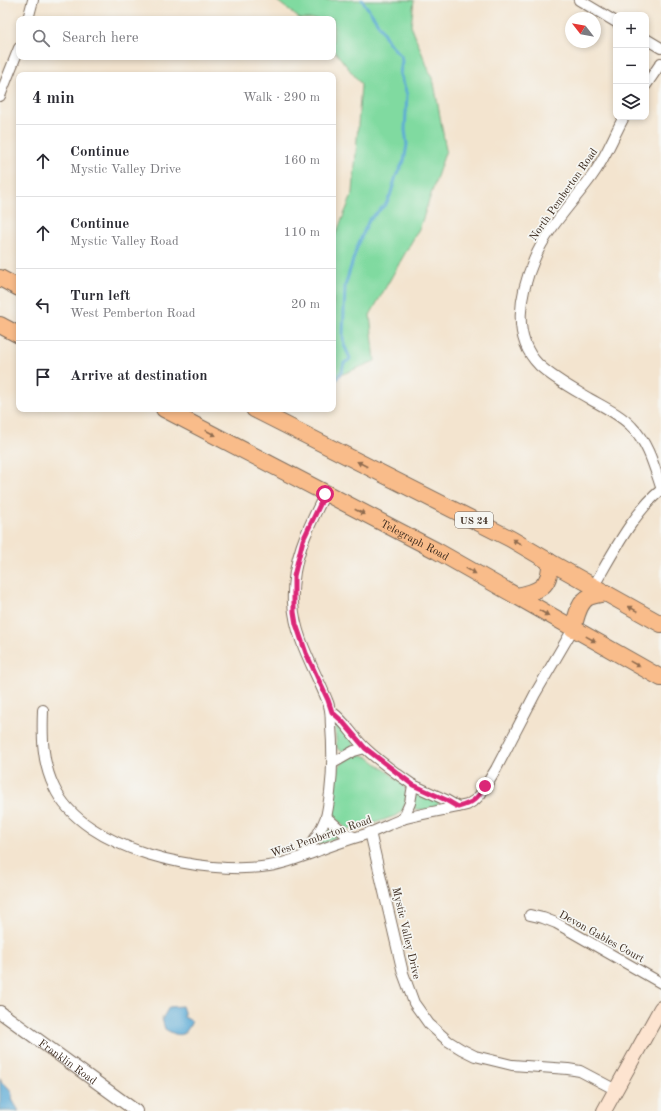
<!DOCTYPE html>
<html lang="en">
<head>
<meta charset="utf-8">
<style>
  body { margin:0; font-family:"Old Standard TT",serif; background:#f2f2f3; color:#2b2b33 }
  .controls { position:absolute; right:12px; top:12px; display:grid; overflow:hidden; border-radius:8px; box-shadow:0 2px 6px #0003 }
  .controls button { width:36px; height:36px; display:grid; place-items:center; padding:0; border:0; border-bottom:1px solid #e1e1e2; background:#fff; color:#2b2b33; font:20px sans-serif }
  .compass { position:absolute; left:565px; top:12px; width:36px; height:36px; border-radius:50%; background:#fff; box-shadow:0 2px 6px #0003; rotate:301deg }
  .stop { position:absolute; width:12px; height:12px; margin:-9px; border:3px solid #db2777; border-radius:50%; background:#fff }
  .stop.end { background:#db2777; border-color:#fff; box-shadow:0 1px 4px #0008 }
  .list { margin:0; padding:0; list-style:none }
  h2 { display:flex; justify-content:space-between; align-items:center; height:52px; margin:0; padding:0 16px; font-size:17px }
  h2 small { font-size:13px; font-weight:400; color:#7c7c81 }
  .list li { display:grid; grid-template-columns:26px 1fr auto; gap:12px; align-items:center; box-sizing:border-box; height:72px; padding:0 16px; border-top:1px solid #e1e1e2 }
  .list b { display:block; font-size:15px; white-space:nowrap }
  .list p { margin:0; font-size:13px; white-space:nowrap; color:#7c7c81 }
  .list em { font-size:13px; font-style:normal; color:#7c7c81 }
  .icon { flex:none; width:22px; height:22px; fill:none; stroke:currentColor; stroke-width:2; stroke-linecap:round; stroke-linejoin:round }
  .map { position:relative; flex:none; width:661px; height:1111px; overflow:hidden }
  .search { position:absolute; background:#fff; box-shadow:0 2px 6px #0003; left:16px; top:16px; width:320px; height:44px; display:flex; align-items:center; gap:10px; box-sizing:border-box; padding:0 14px; border-radius:8px; color:#7c7c81; font-size:15px }
  .panel { position:absolute; background:#fff; box-shadow:0 2px 6px #0003; left:16px; top:72px; width:320px; height:340px; border-radius:8px }
  .map>svg:first-child { display:block }
</style>
</head>
<body>
<div class="map">
<svg width="661" height="1111" viewBox="0 0 661 1111">
  <rect width="100%" height="100%" fill="#f6f6f2"/>
  <filter id="ink" filterUnits="userSpaceOnUse"><feTurbulence type="fractalNoise" baseFrequency=".025" numOctaves="2"/><feDisplacementMap in="SourceGraphic" scale="8" xChannelSelector="R" yChannelSelector="G"/><feConvolveMatrix kernelMatrix="1 2 1 2 8 2 1 2 1" color-interpolation-filters="sRGB"/></filter>
  <filter id="wash" filterUnits="userSpaceOnUse"><feTurbulence type="fractalNoise" baseFrequency=".012" numOctaves="4" result="noise"/><feDisplacementMap in="SourceGraphic" scale="16" xChannelSelector="R" yChannelSelector="G"/><feGaussianBlur stdDeviation="0.9" result="paint"/><feColorMatrix in="noise" values="0 0 0 0 0 0 0 0 0 0 0 0 0 0 0 0 0 1.4 0 .05"/><feComposite in="paint" operator="in"/></filter>
  <g filter="url(#wash)">
    <rect width="100%" height="100%" fill="#f3e4cf"/>
    <g fill="#80daa0" stroke="#5e825f">
      <polygon points="276,0 414,0 411,26 434,83 446,150 420,227 370,315 375,361 333,378 333,241 353,193 361,84 333,49 333,19 300,19"/>
      <polygon points="337,719 354,743 352,747 342,751 337,748 334,721"/>
      <path d="M359,754L368,757L401,782L406,790V803L402,811L395,816L355,830L346,828L342,825L334,816L331,808L337,770C342,761 350,757 359,754Z"/>
      <path d="M418,792L438,800L439,804C432,808 419,813 412,807L416,793Z"/>
      <polygon points="326,827 330,827 336,833 336,837 321,845 317,843"/>
    </g>
    <g fill="#5dabd6" stroke="#4c6a7a">
      <path d="M182,1006L184,1012V1017L192,1021C185,1037 180,1038 165,1029L162,1019L169,1007Z"/>
      <polygon points="0,1077 2,1083 8,1087 11,1091 13,1101 19,1111 0,1111"/>
    </g>
    <g fill="none" stroke-linecap="round" stroke-linejoin="round">
      <polyline stroke="#5dabd6" stroke-width="3" points="333,383 342,371 344,363 349,360 350,358 344,345 343,337 345,286 357,247 369,220 386,204 390,196 396,176 404,161 407,145 405,130 407,94 400,74 402,61 401,56 389,43 376,20 362,0"/>
    </g>
  </g>
  <g filter="url(#ink)">
    <g fill="none" stroke-linecap="round" stroke-linejoin="round">
      <defs>
        <g id="minor">
          <polyline points="579,0 616,22"/>
          <polyline points="28,19 33,0"/>
          <polyline points="646,39 661,48"/>
          <polyline points="646,85 661,63"/>
          <polyline points="0,96 19,48"/>
          <path d="M624,117C613,137 606,157 592,176C572,204 547,228 534,260C520,293 511,337 539,365C554,379 573,389 590,399C604,407 621,415 632,427C648,443 654,466 661,487"/>
          <path d="M593,587C612,555 633,513 661,490"/>
          <path d="M43,710C42,737 42,762 54,787C83,851 205,876 269,866C287,863 304,856 320,850C337,843 355,838 372,832C382,828 392,823 402,819C423,813 446,810 467,805L475,800L480,795L496,769L535,694L573,629"/>
          <path d="M332,712C346,722 353,737 366,749C380,762 397,774 413,785L410,803L403,819"/>
          <polyline points="333,763 354,751 365,748"/>
          <polyline points="413,785 446,800 458,807"/>
          <polyline points="326,817 344,833 354,837"/>
          <polyline points="370,832 403,973 414,1003 429,1024 448,1041 461,1049 475,1056 512,1065 568,1069 580,1071 616,1090"/>
          <path d="M303,856C312,844 321,831 326,817C328,809 329,800 330,793C333,768 333,751 331,726C330,715 332,711 327,700C314,668 295,638 293,603C291,562 307,529 325,494"/>
          <polyline points="530,915 543,918 556,923 661,983"/>
        </g>
        <g id="tertiary">
          <path id="s1" d="M0,1012L136,1111"/>
        </g>
        <polyline id="secondary" points="604,1111 661,1008"/>
        <g id="trunk">
          <polyline points="0,278 19,288"/>
          <polyline points="0,325 19,335"/>
          <path id="s2" d="M164,409L437,551L661,678"/>
          <polyline points="254,409 511,539 550,562 661,624"/>
          <path d="M516,596C538,592 551,587 550,562"/>
          <path d="M573,629C576,619 578,602 589,597C594,595 601,594 606,593"/>
        </g>
      </defs>
      <use href="#minor" stroke="#7b6b5c" stroke-width="12"/>
      <use href="#tertiary" stroke="#7b6b5c" stroke-width="14"/>
      <use href="#secondary" stroke="#7b6b5c" stroke-width="16"/>
      <use href="#trunk" stroke="#7b6b5c" stroke-width="18"/>
      <use href="#minor" stroke="#fff" stroke-width="10"/>
      <use href="#tertiary" stroke="#fff" stroke-width="12"/>
      <use href="#secondary" stroke="#fde4d0" stroke-width="14"/>
      <use href="#trunk" stroke="#f9bc8a" stroke-width="16"/>
    </g>
    <defs><path id="oneway-solid" d="M-6-.8H1V-3.2L6.5 0L1 3.2V.8H-6Z"/></defs>
    <g fill="#906c4f">
      <use href="#oneway-solid" transform="translate(211 433) rotate(27)"/>
      <use href="#oneway-solid" transform="translate(362 464) rotate(-153)"/>
      <use href="#oneway-solid" transform="translate(360 512) rotate(27)"/>
      <use href="#oneway-solid" transform="translate(517 542) rotate(-149)"/>
      <use href="#oneway-solid" transform="translate(471 571) rotate(29)"/>
      <use href="#oneway-solid" transform="translate(633 609) rotate(-151)"/>
      <use href="#oneway-solid" transform="translate(544 613) rotate(30)"/>
      <use href="#oneway-solid" transform="translate(591 639) rotate(29)"/>
      <use href="#oneway-solid" transform="translate(635 664) rotate(29)"/>
    </g>
  </g>
  <g fill="none" stroke-linecap="round" stroke-linejoin="round" filter="url(#ink)">
    <path stroke="#db2777" stroke-width="5" d="M325,494L303,540L294,576V612L296,624L306,653L328,700L332,712L342,721L365,748L413,785L446,800L458,807C473,803 477,799 485,786"/>
  </g>
  <g text-anchor="middle" stroke-width="3.5" stroke-linejoin="round" paint-order="stroke">
    <rect fill="#f6f6f2" stroke="#73675e" stroke-width="1" x="455" y="512" width="38" height="16" rx="3"/>
    <g font-size="10" font-weight="bold" fill="#3b2a1e">
      <text x="474" y="524">US 24</text>
    </g>
    <g font-size="11" fill="#3b2a1e" stroke="#f6f6f2">
      <text transform="translate(563 194) rotate(-55)" y="4">North Pemberton Road</text>
      <text dy="4" stroke="none"><textPath href="#s2" startOffset="283">Telegraph Road</textPath></text>
      <text transform="translate(321 836) rotate(-19)" y="4">West Pemberton Road</text>
      <text transform="translate(407 933) rotate(77)" y="4">Mystic Valley Drive</text>
      <text transform="translate(602 936) rotate(29)" y="4">Devon Gables Court</text>
      <text dy="4" stroke="none"><textPath href="#s1" startOffset="84">Franklin Road</textPath></text>
    </g>
  </g>
</svg>
<div class="controls">
<button>+</button>
<button>−</button>
<button><svg class="icon" aria-label="layers" viewBox="0 0 24 24"><path d="M12 4l9 5-9 5-9-5zM3 14l9 5 9-5"/></svg></button>
</div>
<svg class="compass" viewBox="-18 -18 36 36"><path d="M0-13l5 13h-10z" fill="#e53935"/><path d="M0 13l5-13h-10z" fill="#7c7c81"/></svg>
<div class="stop" style="left:325px;top:494px"></div>
<div class="stop end" style="left:485px;top:786px"></div>
<div class="search"><svg class="icon" aria-label="search" viewBox="0 0 24 24"><circle cx="10" cy="10" r="6"/><path d="M15 15l6 6"/></svg>Search here</div>
<section class="panel">
<h2>4 min<small>Walk · 290 m</small></h2>
<ul class="list">
<li><svg class="icon" aria-label="ahead" viewBox="0 0 24 24"><path d="M12 20V5M6 11l6-6 6 6"/></svg><div><b>Continue</b><p>Mystic Valley Drive</p></div><em>160 m</em></li>
<li><svg class="icon" aria-label="ahead" viewBox="0 0 24 24"><path d="M12 20V5M6 11l6-6 6 6"/></svg><div><b>Continue</b><p>Mystic Valley Road</p></div><em>110 m</em></li>
<li><svg class="icon" aria-label="left" viewBox="0 0 24 24"><path d="M17 20v-9H6M10 6l-5 5 5 5"/></svg><div><b>Turn left</b><p>West Pemberton Road</p></div><em>20 m</em></li>
<li><svg class="icon" aria-label="arrive" viewBox="0 0 24 24"><path d="M6 21V4h12l-3 4 3 4H6"/></svg><div><b>Arrive at destination</b></div></li>
</ul>
</section>
</div>
</body>
</html>
